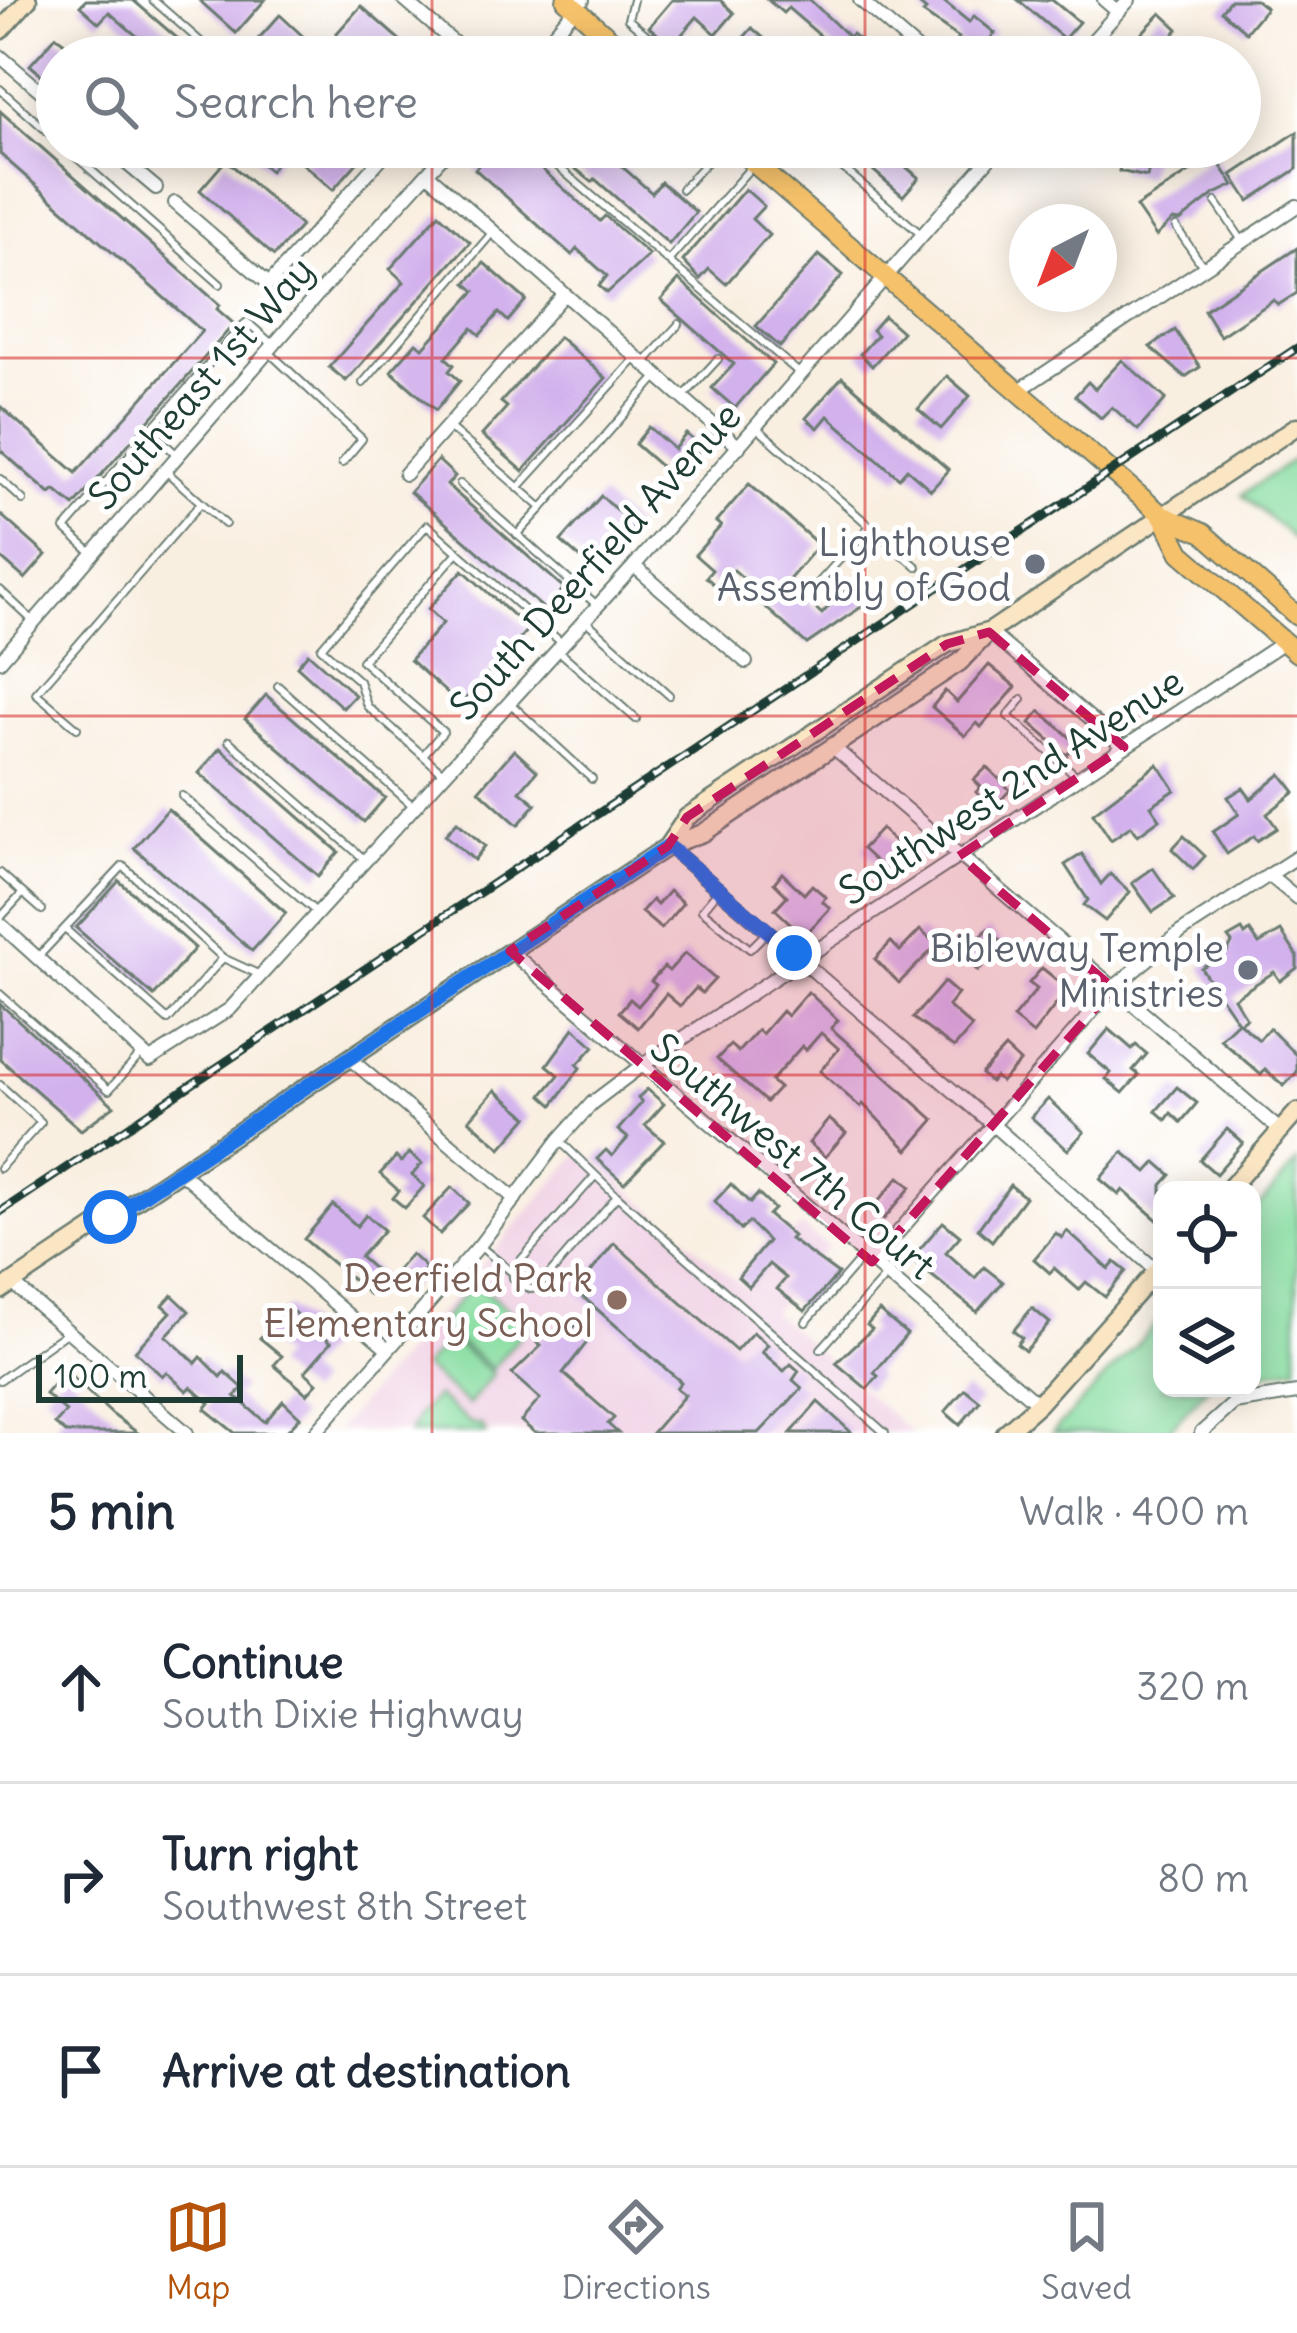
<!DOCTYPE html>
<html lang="en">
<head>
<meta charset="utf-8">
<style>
  body { margin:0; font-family:Delius,sans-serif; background:#f6f6f7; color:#1f2937 }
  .controls { position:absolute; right:36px; bottom:36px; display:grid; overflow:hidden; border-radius:24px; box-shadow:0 6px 30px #0003 }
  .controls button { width:108px; height:108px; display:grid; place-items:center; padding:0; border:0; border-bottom:3px solid #e0e1e3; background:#fff; color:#1f2937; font:60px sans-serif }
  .compass { position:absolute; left:1009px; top:204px; width:108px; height:108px; border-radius:50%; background:#fff; box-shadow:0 6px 30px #0003; rotate:222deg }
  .scale { position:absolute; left:36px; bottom:30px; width:207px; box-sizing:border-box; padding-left:12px; border:6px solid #1f3d34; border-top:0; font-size:33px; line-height:42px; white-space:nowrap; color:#1f3d34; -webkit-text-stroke:9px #fff; paint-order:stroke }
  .stop { position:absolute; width:36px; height:36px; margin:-27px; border:9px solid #1a73e8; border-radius:50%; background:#fff }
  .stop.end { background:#1a73e8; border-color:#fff; box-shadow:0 3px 12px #0008 }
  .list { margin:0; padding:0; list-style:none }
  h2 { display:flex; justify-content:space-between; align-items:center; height:156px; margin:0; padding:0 48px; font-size:51px }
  h2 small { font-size:39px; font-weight:400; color:#747a83 }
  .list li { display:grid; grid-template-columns:78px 1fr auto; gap:36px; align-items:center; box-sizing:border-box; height:192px; padding:0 48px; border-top:3px solid #e0e1e3 }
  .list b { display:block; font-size:45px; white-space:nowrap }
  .list p { margin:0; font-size:39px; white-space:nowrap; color:#747a83 }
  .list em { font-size:39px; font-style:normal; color:#747a83 }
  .icon { flex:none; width:66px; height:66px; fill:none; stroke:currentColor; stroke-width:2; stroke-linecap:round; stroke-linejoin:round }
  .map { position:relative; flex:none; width:1297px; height:1433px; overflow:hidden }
  .search { position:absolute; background:#fff; box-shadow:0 6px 30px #0003; left:36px; right:36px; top:36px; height:132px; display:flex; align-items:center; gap:30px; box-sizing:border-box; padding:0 42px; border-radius:66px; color:#747a83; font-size:45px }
  .sheet { height:732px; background:#fff }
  nav { display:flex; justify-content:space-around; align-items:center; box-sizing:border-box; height:168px; border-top:3px solid #e0e1e3; background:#fff; font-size:33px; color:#747a83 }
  nav a { display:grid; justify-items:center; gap:6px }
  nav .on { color:#b45309 }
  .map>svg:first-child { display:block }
</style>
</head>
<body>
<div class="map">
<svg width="1297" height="1433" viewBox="0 0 1297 1433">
  <rect width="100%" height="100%" fill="#fff"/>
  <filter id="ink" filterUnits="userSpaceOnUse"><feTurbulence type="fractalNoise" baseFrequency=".00833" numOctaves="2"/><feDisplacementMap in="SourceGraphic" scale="24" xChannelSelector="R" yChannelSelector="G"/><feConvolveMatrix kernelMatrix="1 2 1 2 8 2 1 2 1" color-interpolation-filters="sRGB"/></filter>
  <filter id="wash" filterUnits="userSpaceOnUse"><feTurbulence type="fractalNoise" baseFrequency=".004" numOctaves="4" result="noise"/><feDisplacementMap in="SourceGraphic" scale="48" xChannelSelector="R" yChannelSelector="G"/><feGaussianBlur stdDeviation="2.7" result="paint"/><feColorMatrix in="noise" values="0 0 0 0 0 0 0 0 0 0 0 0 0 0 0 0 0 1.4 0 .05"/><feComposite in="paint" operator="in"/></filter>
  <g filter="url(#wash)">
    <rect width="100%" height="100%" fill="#f9efe1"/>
    <polygon fill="#f0d0e4" points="582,1150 744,1288 801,1226 828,1247 772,1312 912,1433 336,1431"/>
    <g fill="#87dda0" stroke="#538d6a" stroke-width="3">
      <polygon points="1297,457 1297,542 1242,495"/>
      <polygon points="1297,1162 1297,1367 1252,1375 1252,1214"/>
      <polygon points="474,1282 528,1326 492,1369 438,1325"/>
      <polygon points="1162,1318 1162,1388 1207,1388 1166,1433 1052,1433"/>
      <polygon points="449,1338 493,1374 468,1405 423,1367"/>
      <polygon points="436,1396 472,1425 481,1425 486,1433 409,1433 419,1414"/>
    </g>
    <g id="blocks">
      <g fill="#d2b1ec">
        <polygon points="86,0 133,0 199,57 161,57 109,12 99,23 80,6"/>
        <polygon points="199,0 265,0 236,33"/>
        <polygon points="672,0 720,0 734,13 716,34 697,17 672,46 649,27"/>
        <polygon points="768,0 810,0 849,37 852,34 870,49 863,57 845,57 788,8 783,13"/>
        <polygon points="914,0 942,0 969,22 974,16 995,33 975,57 957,41 959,38 923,13 926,10"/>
        <polygon points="1018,0 1052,0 1079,22 1064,39"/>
        <polygon points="1230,0 1256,0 1266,8 1246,32 1221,11"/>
        <polygon points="361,6 419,57 363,57 336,34"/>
        <polygon points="1161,13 1178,29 1174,34 1180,40 1166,55 1142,33"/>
        <polygon points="280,15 307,40 291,57 264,57 252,46"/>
        <polygon points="752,28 775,48 767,57 727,57"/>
        <polygon points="56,36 81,57 57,57 57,88 30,65"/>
        <polygon points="0,111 220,305 217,309 234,324 74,506 55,490 50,494 0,450 0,406 76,473 202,331 0,154"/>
        <polygon points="1297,132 1297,169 1249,201 1232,175"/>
        <polygon points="243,147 287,147 270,171"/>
        <polygon points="322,147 371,147 333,190 303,164"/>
        <polygon points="494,147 517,147 600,221 605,216 649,255 607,293 599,286 607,276 577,249 572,255 475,169"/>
        <polygon points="566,147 600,147 652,193 661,182 696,212 669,244 595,179 592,182 571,165 578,157"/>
        <polygon points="846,147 883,147 919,178 903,196"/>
        <polygon points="1103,147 1154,147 1147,177 1119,171 1123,156 1103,151"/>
        <polygon points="1214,156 1234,185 1213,195 1180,221 1173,220 1156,236 1136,207"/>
        <polygon points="226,160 301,226 274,256 200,190"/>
        <polygon points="745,189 764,206 752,219 769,235 726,284 709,269 700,279 683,261"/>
        <polygon points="439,214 470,242 346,381 329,367 404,282 390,269"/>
        <polygon points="1297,248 1297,293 1278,305 1274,300 1220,336 1204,310"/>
        <polygon points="819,255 843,275 780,347 756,326"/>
        <polygon points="484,263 526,300 508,321 499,313 480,335 472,328 446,358 454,365 449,371 460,381 436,410 391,371 416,343 423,348 475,291 466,283"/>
        <polygon points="679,280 773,364 735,408 712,388 734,364 661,300"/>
        <polygon points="884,316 902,332 872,366 860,354 877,335 872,330"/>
        <polygon points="1175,330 1200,367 1185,377 1150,347"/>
        <polygon points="559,337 606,378 523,471 482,435 507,407 501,402"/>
        <polygon points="1122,360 1166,399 1138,430 1112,407 1101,418 1075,396 1088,382 1095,389"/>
        <polygon points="947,376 970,396 941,429 918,409"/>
        <polygon points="842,377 949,470 931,490 907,469 899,478 828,416 818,428 806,418"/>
        <polygon points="649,427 674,449 686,434 702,448 675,479 635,444"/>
        <polygon points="438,460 455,476 447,485 564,588 545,610 410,492"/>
        <polygon points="749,484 819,545 786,583 822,614 847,586 867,603 807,644 755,598 760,593 734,570 718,588 706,577 712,570 695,555 721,526 716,522"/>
        <polygon points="601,496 634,526 595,571 561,541"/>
        <polygon points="0,514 46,555 25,579 0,557"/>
        <polygon points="463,570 528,629 460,705 410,660 443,623 428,609"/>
        <polygon points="308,653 355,695 343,708 297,666"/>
        <polygon points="989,665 1016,687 981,727 977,723 965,736 932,707 945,691 957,702"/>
        <polygon points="266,695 385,798 364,822 245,719"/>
        <polygon points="1040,711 1077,743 1067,755 1030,723"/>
        <polygon points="220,748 339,852 318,876 199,773"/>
        <polygon points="514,750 537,771 520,791 536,804 518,825 479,790"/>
        <polygon points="1158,764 1175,790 1151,806 1160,819 1138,835 1131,826 1111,840 1093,813"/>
        <polygon points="987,767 1010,790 997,804 991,798 986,802 976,792 981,787 974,780"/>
        <polygon points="1281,774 1295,792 1267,814 1277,828 1257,841 1254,836 1227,854 1213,832 1239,814 1228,797 1243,788 1251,799"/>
        <polygon points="168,809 286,913 252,951 134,848"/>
        <polygon points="457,822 485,846 474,860 445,835"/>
        <polygon points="881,829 906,852 884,869 862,849"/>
        <polygon points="1184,836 1205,856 1193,869 1172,849"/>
        <polygon points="1082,854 1101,884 1110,874 1130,892 1105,921 1084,905 1088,900 1065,865"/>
        <polygon points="1153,868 1174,898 1153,912 1132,883"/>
        <polygon points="782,873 804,894 812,885 826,897 822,901 830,908 804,936 775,909 787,896 774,883"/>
        <polygon points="119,881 195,948 154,996 76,928"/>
        <polygon points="669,891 683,903 661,929 641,912 652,900 657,905"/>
        <polygon points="988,929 1003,944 978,971 962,956"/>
        <polygon points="920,930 937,945 899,983 875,959 891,942 900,951"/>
        <polygon points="1242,930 1245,935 1250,931 1259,944 1281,931 1297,956 1297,968 1280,981 1274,972 1234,998 1246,1018 1239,1023 1259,1040 1269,1028 1297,1056 1297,1072 1284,1086 1265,1070 1261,1075 1220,1039 1238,1022 1201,968 1228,951 1232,943 1228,938"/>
        <polygon points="685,953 715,979 702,993 696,988 680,1006 666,994 638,1028 619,1012 630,999 638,1006 656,985 651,981 664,967 669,971"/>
        <polygon points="1042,968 1068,989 1033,1034 1013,1018 1037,989 1029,983"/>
        <polygon points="944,982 958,994 948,1006 972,1027 954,1048 913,1018"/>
        <polygon points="808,992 838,1020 831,1028 934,1120 908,1150 863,1104 860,1107 820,1071 839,1049 821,1033 806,1050 802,1046 771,1081 779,1088 766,1102 717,1059 730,1045 738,1052 758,1030 762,1034 782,1011 787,1016"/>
        <polygon points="0,1004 114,1106 81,1130 0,1059"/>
        <polygon points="574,1028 594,1046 577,1065 580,1068 553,1105 542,1095 559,1075 547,1065"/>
        <polygon points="1109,1029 1132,1049 1136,1045 1147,1054 1133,1070 1139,1075 1123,1093 1106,1079 1111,1073 1088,1054"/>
        <polygon points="1005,1048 1020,1062 1001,1082 995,1077 990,1082 981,1074"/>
        <polygon points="1177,1087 1197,1103 1181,1122 1171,1113 1166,1120 1156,1111"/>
        <polygon points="647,1089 664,1104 645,1125 664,1141 624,1183 597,1159 606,1150 612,1156 628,1138 618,1130 642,1102 638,1098"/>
        <polygon points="495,1090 528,1117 501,1148 469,1120"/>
        <polygon points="1048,1099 1084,1132 1068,1150 1031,1117"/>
        <polygon points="829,1119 846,1133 825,1157 809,1143"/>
        <polygon points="1227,1129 1243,1143 1216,1174 1200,1160"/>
        <polygon points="1123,1152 1147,1172 1156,1162 1171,1175 1162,1185 1162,1224 1123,1190 1119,1195 1100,1179"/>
        <polygon points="409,1153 422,1164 412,1175 424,1186 405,1208 393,1198 399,1191 380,1174 396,1157 401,1162"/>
        <polygon points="899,1177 911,1187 884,1219 872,1209"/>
        <polygon points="731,1184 750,1203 758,1194 774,1209 768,1215 793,1236 790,1239 838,1274 805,1311 777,1289 786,1278 769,1264 749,1287 738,1277 768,1241 749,1222 741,1230 715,1201"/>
        <polygon points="1010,1185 1025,1197 992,1241 978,1229"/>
        <polygon points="452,1187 469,1203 440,1234 423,1218"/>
        <polygon points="333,1205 357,1226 366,1215 384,1230 360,1257 383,1277 369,1294 304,1239"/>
        <polygon points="943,1222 960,1236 946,1252 975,1278 984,1267 1003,1282 977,1312 911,1259"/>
        <polygon points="1067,1231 1109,1269 1115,1262 1126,1271 1105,1297 1086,1282 1079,1290 1054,1268 1050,1273 1034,1259 1056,1233 1062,1238"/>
        <polygon points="614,1243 736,1351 753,1332 768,1345 762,1352 784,1371 791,1364 799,1371 793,1380 802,1388 759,1433 652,1433 685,1395 676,1388 681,1382 576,1291"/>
        <polygon points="411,1254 426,1268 402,1296 387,1282"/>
        <polygon points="172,1295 189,1311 166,1336 196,1363 201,1357 221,1377 225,1372 243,1388 235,1396 265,1422 283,1401 300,1417 285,1433 235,1433 205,1409 210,1403 191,1387 187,1391 166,1372 162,1376 135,1351 171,1312 163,1305"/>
        <polygon points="287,1307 331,1342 305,1372 317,1383 307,1394 274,1365 282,1356 260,1338"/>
        <polygon points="1032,1308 1050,1323 1025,1351 1017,1344 1022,1338 1013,1331"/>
        <polygon points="879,1311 907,1334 874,1373 878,1376 867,1389 836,1363 872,1329 867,1325"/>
        <polygon points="564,1320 573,1328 577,1324 592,1336 563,1373 614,1418 608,1424 618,1433 535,1433 521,1421 540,1399 512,1374 541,1346 537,1343 549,1330 553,1333"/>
        <polygon points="65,1371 113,1415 138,1433 66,1433 55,1424 66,1412 45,1394"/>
        <polygon points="965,1389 980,1401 960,1425 945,1412"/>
        <polygon points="818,1402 852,1433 791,1433"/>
      </g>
    </g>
  </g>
  <g filter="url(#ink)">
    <use href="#blocks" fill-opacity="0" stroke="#6b7b71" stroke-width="3"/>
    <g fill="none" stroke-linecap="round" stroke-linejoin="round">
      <defs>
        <g id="lane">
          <polyline points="153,0 218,57"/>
          <polyline points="633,0 628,19 673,57"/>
          <polyline points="583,57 600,37"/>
          <polyline points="0,89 57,140"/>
          <polyline points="65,147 220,284"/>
          <polyline points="535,147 798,372"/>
          <polyline points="631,147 645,160 656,147"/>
          <polyline points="818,147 922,235"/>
          <polyline points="682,189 720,147"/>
          <polyline points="1216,202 1243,242"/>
          <polyline points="1176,227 1202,265"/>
          <polyline points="669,260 752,166"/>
          <polyline points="271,354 362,439 342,463"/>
          <polyline points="645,362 679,324"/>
          <polyline points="363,383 493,232"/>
          <polyline points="684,396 718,359"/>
          <polyline points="756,427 917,567"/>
          <polyline points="450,428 542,508 657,377"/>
          <polyline points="152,432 176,454"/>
          <polyline points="167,472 225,524"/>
          <polyline points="0,479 23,500"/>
          <polyline points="460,484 598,606"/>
          <polyline points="518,488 636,358"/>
          <polyline points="517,535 542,508"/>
          <polyline points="92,553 65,529 240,328 247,322 272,344"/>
          <polyline points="0,590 32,620"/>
          <polyline points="812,590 870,526"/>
          <polyline points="587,622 669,695"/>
          <polyline points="560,652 636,719"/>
          <polyline points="278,686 412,805"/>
          <polyline points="1022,699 1008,716 1078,777"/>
          <polyline points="512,705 592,779"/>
          <polyline points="77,728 36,693 201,503"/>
          <polyline points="229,741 363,858"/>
          <polyline points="423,755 443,732 362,661 458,552"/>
          <polyline points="444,774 367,706 359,681 321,648 427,525 563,644"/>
          <polyline points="182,796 315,911"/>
          <polyline points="0,873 42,910"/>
          <polyline points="717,892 702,910 750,949 765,934"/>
          <polyline points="0,918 22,894"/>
          <polyline points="37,958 123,866 223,958 168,1020 65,929"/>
          <polyline points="223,958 258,974"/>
          <polyline points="0,994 109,1090 142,1053"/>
          <polyline points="0,1085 41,1122 0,1168"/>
          <polyline points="559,1140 617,1196 885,1433"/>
          <polyline points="595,1176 513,1269 513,1278 530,1289 538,1288 617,1196"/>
          <polyline points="482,1248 513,1273"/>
          <polyline points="806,1322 864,1255"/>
          <polyline points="821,1349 887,1275"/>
          <polyline points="0,1380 66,1333"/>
        </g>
        <g id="street">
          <polyline points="404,0 466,53 465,57"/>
          <polyline points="860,0 926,57"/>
          <polyline points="1104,0 1118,12"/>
          <polyline points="1089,44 1104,57"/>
          <polyline points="0,56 57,105"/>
          <polyline points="533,57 583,0"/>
          <polyline points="1078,57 1129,0"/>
          <polyline points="107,147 156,188"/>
          <polyline points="428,174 739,447"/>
          <polyline points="175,203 269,284 391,147"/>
          <polyline points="1018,391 1297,206"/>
          <polyline points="405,474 563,296"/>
          <polyline points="634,566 746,662"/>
          <polyline points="989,632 1124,747"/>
          <polyline points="0,661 317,295 451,147"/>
          <polyline points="833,747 1280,1130"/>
          <polyline points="668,846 993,1125 1157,1271"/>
          <polyline points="1269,875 1297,898"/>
          <polyline points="0,924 150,1060 230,1009 634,566 999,147"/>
          <polyline points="510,951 1038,1404"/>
          <polyline points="349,1058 515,1199"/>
          <polyline points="179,1171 388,1349"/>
          <polyline points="872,1262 1113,988 1181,932 1297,857"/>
          <polyline points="12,1283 187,1433"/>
          <polyline points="315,1433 479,1246 559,1140 592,1103 641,1066 1284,642"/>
          <polyline points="1201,1433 1234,1403 1297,1393"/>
        </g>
        <g id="secondary">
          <polyline points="0,31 28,0"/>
          <polyline points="668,845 687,817 947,644 987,632"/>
          <polyline points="1228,1190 1297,1112"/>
          <polyline points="0,1291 668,846 703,833 960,662 989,632 1297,426"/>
          <polyline points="1005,1433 1038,1404 1162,1265"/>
        </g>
        <g id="primary">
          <polyline points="566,0 631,57"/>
          <polyline points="735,147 1162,515 1203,533 1297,616"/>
          <polyline points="1162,515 1181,553 1297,653"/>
        </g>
      </defs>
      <use href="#lane" stroke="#6b7b71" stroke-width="10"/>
      <use href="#street" stroke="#6b7b71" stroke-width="16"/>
      <use href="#secondary" stroke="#6b7b71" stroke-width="21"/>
      <use href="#primary" stroke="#6b7b71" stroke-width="22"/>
      <use href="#lane" stroke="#fff" stroke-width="6"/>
      <use href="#street" stroke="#fff" stroke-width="12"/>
      <use href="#secondary" stroke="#fbe6c4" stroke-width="16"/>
      <use href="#primary" stroke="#f5c16b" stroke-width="18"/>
      <defs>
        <polyline id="rail" points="0,1212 1297,348"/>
      </defs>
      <use href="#rail" stroke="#1f3d34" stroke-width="9"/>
      <use href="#rail" stroke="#fff" stroke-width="4.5" stroke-dasharray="14" stroke-linecap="butt"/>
    </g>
  </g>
  <g fill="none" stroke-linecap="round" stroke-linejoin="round" filter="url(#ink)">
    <polyline stroke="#1a73e8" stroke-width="15" points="110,1217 668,846 794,953"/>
  </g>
  <path fill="#c2185b" fill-opacity="0.2" stroke="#c2185b" stroke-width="9" stroke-dasharray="24 15" stroke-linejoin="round" d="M989,632L1124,747L959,856L1113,988L872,1262L510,951L668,846L687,817L947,644Z"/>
  <path fill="none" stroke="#d62828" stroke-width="3" stroke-opacity="0.55" d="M432,0V57M865,0V57M432,147V1433M865,147V1433M0,358H1297M0,716H1297M0,1075H1297"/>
  <g fill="#6b7280" stroke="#fff" stroke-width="4.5">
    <circle cx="1035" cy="564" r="12"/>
    <circle cx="1248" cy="970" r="12"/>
  </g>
  <circle fill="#8d6e63" stroke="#fff" stroke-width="4.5" cx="617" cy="1300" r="12"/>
  <g text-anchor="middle" stroke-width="10" stroke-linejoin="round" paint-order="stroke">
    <g font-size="39" fill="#1f3d34" stroke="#fff">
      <text transform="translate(201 383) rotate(-49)" y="14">Southeast 1st Way</text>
      <text transform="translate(595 561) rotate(-48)" y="14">South Deerfield Avenue</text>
      <text transform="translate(1011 786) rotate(-33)" y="14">Southwest 2nd Avenue</text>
      <text transform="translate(793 1156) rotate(40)" y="14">Southwest 7th Court</text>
    </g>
    <g font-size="39" fill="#5b616d" stroke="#fff" text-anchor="end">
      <text x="1011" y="556">Lighthouse<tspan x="1011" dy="45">Assembly of God</tspan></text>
      <text x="1224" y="962">Bibleway Temple<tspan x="1224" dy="45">Ministries</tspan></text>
    </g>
    <g font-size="39" fill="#785e54" stroke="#fff" text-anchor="end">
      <text x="593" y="1292">Deerfield Park<tspan x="593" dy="45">Elementary School</tspan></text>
    </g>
  </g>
</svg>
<div class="controls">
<button><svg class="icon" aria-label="locate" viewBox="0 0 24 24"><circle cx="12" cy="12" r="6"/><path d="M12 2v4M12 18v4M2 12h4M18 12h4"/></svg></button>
<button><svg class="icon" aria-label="layers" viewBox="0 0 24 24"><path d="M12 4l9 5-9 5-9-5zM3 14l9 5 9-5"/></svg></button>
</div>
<svg class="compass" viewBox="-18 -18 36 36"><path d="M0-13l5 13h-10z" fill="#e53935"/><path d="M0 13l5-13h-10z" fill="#747a83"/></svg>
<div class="scale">100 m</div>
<div class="stop" style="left:110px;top:1217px"></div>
<div class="stop end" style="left:794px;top:953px"></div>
<div class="search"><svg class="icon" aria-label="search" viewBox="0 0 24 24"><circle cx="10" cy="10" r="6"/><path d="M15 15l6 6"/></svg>Search here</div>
</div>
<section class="sheet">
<h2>5 min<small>Walk · 400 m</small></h2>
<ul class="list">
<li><svg class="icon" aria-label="ahead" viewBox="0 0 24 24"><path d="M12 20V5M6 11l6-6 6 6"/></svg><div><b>Continue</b><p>South Dixie Highway</p></div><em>320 m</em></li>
<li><svg class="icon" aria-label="right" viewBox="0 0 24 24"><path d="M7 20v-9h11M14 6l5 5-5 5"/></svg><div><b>Turn right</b><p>Southwest 8th Street</p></div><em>80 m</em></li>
<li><svg class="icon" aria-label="arrive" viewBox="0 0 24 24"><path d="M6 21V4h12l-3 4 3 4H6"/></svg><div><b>Arrive at destination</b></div></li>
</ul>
</section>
<nav>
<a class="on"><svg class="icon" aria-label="map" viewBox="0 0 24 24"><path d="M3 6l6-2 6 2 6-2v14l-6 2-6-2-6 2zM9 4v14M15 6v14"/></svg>Map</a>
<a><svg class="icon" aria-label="directions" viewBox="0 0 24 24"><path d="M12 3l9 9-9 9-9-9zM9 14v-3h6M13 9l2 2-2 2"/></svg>Directions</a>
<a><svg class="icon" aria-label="saved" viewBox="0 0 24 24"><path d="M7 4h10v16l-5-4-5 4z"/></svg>Saved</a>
</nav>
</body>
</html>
